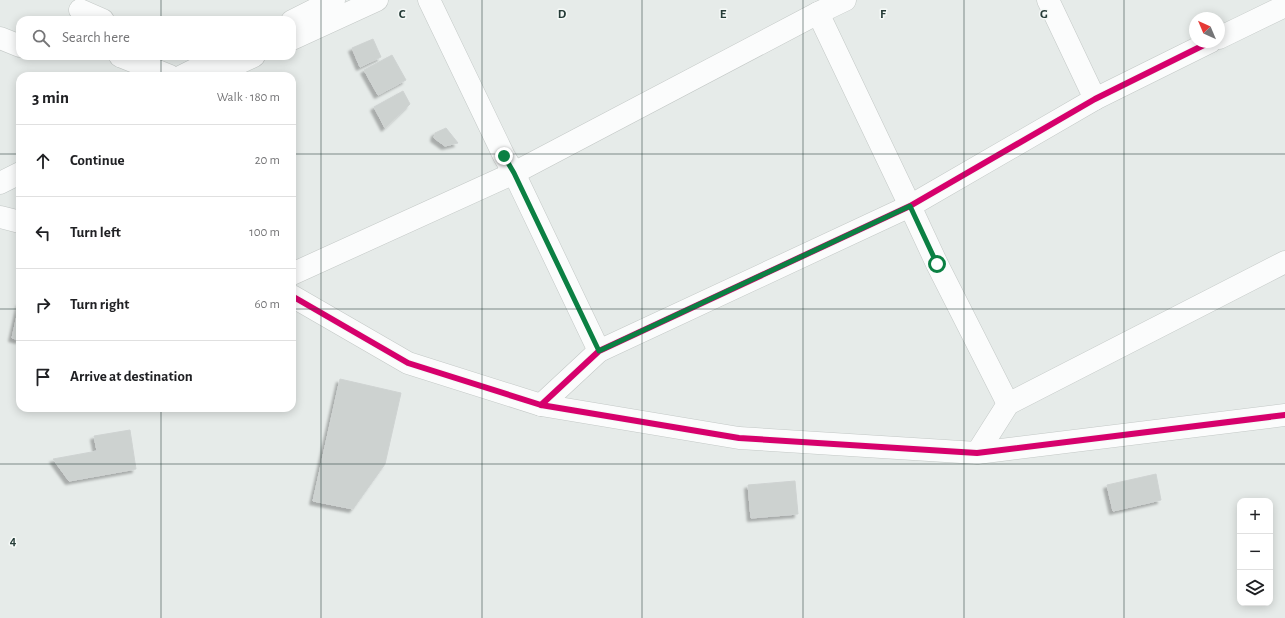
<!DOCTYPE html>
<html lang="en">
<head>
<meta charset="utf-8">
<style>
  body { margin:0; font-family:"Alegreya Sans",sans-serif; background:#f2f2f2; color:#202124 }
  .controls { position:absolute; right:12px; bottom:12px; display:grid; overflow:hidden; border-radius:8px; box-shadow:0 2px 10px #0003 }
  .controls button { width:36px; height:36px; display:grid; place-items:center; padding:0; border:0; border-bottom:1px solid #e0e0e0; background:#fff; color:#202124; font:20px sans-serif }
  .compass { position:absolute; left:1189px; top:12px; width:36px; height:36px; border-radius:50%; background:#fff; box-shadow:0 2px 10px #0003; rotate:316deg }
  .stop { position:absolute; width:12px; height:12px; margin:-9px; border:3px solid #0b8043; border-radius:50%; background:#fff }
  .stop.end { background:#0b8043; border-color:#fff; box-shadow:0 1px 4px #0008 }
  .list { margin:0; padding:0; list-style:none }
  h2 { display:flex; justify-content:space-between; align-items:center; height:52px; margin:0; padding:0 16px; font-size:17px }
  h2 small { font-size:13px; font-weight:400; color:#757577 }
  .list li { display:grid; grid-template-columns:26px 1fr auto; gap:12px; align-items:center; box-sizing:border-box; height:72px; padding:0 16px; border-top:1px solid #e0e0e0 }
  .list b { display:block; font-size:15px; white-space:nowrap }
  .list em { font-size:13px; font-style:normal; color:#757577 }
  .icon { flex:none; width:22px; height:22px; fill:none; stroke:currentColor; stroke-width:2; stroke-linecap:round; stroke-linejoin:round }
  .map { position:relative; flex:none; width:1285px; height:618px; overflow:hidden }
  .search { position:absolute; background:#fff; box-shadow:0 2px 10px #0003; left:16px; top:16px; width:280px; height:44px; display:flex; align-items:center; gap:10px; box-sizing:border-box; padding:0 14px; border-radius:12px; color:#757577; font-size:15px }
  .panel { position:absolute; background:#fff; box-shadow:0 2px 10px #0003; left:16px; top:72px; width:280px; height:340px; border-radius:12px }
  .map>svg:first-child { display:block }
</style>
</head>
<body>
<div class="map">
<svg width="1285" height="618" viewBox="0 0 1285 618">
  <defs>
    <filter id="shadow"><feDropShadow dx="-3.5" dy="3.5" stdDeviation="1" flood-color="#0004"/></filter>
  </defs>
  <rect width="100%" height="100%" fill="#e6ebe9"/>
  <g fill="#cdd2d0" stroke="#cfd3d2" filter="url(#shadow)">
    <polygon points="373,39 381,57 360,67 352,48"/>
    <polygon points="392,55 406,80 378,95 364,70"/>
    <polygon points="403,91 410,104 385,128 374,107"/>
    <polygon points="446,128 458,143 445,146 434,138 435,133"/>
    <polygon points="20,302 20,340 12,338"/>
    <polygon points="340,379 401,393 385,464 353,509 313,501"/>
    <polygon points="130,430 136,469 69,481 53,459 97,451 94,436"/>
    <polygon points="1156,474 1161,500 1113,511 1107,485"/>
    <polygon points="795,481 798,514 751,518 748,485"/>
  </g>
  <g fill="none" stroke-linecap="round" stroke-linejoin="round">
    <defs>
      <g id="minor">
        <polyline points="429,0 504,156 514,173 599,351"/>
        <polyline points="1048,0 1095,99"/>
        <polyline points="80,10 103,20"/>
        <polyline points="818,13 910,206 937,264 1008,404"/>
        <polyline points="292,21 334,0"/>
        <polyline points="0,38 20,46"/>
        <polyline points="1219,38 1285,6"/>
        <polyline points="292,39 377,0"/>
        <polyline points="120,56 170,76"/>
        <polyline points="182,76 222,56"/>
        <polyline points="211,76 254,56"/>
        <polyline points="0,183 20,173"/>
        <polyline points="0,217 20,222"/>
        <polyline points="292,274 514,173 818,13 845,0"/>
        <polyline points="292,296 408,363 541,405 739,438 977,453 1285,415"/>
        <polyline points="541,405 599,351 910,206 1095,99 1210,42"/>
        <polyline points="977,453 1008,404 1285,262"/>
      </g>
    </defs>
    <use href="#minor" stroke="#c3c8c6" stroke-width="23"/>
    <use href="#minor" stroke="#fbfcfc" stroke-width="22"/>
    <defs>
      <g id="cycleway">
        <polyline points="292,296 408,363 541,405 739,438 977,453 1285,415"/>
        <polyline points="541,405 599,351 910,206 1095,99 1210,42"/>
      </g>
    </defs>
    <use href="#cycleway" stroke="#f5f9f7" stroke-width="8"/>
    <use href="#cycleway" stroke="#d6006c" stroke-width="6"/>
  </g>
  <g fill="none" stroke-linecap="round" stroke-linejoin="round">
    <polyline stroke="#0b8043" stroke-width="5" points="504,156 514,173 599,351 910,206 937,264"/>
  </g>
  <path fill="none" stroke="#263c38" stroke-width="1" stroke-opacity="0.55" d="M161,0V20M321,0V618M482,0V618M642,0V618M803,0V618M964,0V618M1124,0V618M161,56V76M0,154H20M292,154H1285M0,309H20M292,309H1285M161,408V618M0,464H1285"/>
  <g font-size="13" text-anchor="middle" font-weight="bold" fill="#263c38" stroke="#f5f9f7" stroke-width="3" stroke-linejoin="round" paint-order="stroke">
    <text x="402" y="18">C</text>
    <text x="562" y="18">D</text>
    <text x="723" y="18">E</text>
    <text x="883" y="18">F</text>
    <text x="1044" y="18">G</text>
    <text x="13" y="545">4</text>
  </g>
</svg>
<div class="controls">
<button>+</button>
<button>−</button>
<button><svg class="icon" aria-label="layers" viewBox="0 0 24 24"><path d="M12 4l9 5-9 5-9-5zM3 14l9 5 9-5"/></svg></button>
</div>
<svg class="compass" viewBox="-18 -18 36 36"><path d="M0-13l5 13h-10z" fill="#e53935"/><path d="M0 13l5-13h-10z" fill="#757577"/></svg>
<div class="stop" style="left:937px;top:264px"></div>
<div class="stop end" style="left:504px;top:156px"></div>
<div class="search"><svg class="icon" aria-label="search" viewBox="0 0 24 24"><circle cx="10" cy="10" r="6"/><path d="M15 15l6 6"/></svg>Search here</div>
<section class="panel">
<h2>3 min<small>Walk · 180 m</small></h2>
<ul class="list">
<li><svg class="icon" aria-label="ahead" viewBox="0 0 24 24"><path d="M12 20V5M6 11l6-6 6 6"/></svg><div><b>Continue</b></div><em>20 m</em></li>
<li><svg class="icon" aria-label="left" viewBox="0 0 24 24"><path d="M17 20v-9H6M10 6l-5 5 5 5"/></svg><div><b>Turn left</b></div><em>100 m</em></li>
<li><svg class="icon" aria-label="right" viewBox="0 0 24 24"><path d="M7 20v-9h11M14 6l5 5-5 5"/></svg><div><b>Turn right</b></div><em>60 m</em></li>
<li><svg class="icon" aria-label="arrive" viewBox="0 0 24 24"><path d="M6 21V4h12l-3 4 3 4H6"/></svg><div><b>Arrive at destination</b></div></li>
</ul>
</section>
</div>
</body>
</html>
